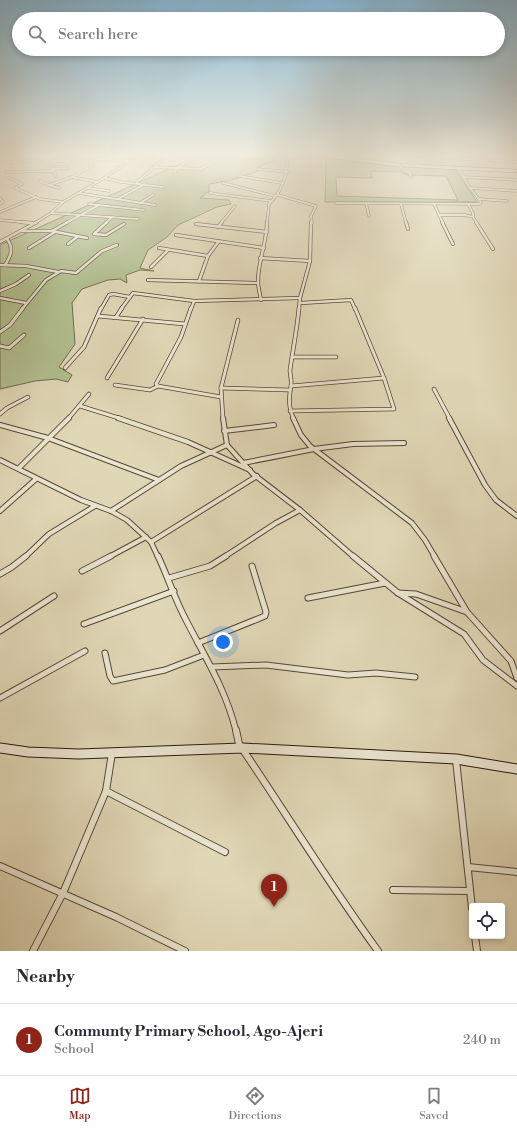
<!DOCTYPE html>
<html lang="en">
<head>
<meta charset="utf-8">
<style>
  body { margin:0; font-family:"Libre Bodoni",serif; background:#f7f7f7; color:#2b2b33 }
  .controls { position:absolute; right:12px; bottom:12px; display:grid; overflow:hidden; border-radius:4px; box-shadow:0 2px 6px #0003 }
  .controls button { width:36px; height:36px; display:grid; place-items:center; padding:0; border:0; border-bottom:1px solid #e1e1e2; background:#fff; color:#2b2b33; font:20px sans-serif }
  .you { position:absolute; left:223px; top:642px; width:14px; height:14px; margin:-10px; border:3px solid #fff; border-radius:50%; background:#1a73e8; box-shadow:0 0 0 6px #1a73e833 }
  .badge { display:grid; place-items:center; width:26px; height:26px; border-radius:50%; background:#8f2418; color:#fff; font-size:13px; font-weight:700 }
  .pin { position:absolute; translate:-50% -33px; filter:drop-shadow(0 1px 2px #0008) }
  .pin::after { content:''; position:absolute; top:21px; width:14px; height:12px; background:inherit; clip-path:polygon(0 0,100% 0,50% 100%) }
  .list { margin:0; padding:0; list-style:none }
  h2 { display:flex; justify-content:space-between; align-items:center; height:52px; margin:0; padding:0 16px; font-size:17px }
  h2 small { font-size:13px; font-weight:400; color:#7c7c81 }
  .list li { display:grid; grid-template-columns:26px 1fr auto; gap:12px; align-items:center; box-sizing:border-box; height:72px; padding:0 16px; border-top:1px solid #e1e1e2 }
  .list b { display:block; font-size:15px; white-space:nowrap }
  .list p { margin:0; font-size:13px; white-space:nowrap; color:#7c7c81 }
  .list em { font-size:13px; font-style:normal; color:#7c7c81 }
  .icon { flex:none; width:22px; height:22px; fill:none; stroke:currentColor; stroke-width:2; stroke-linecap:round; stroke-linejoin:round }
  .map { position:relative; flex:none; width:517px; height:951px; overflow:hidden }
  .search { position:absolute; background:#fff; box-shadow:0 2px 6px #0003; left:12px; right:12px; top:12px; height:44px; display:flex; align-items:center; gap:10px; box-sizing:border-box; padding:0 14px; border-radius:22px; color:#7c7c81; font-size:15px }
  .sheet { height:124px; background:#fff }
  nav { display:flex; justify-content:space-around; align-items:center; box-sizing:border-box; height:56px; border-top:1px solid #e1e1e2; background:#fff; font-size:11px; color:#7c7c81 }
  nav a { display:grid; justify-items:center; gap:2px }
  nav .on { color:#8f2418 }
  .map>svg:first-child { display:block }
</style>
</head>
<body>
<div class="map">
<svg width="517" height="951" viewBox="0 0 517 951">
  <rect width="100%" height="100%" fill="#e0d7b6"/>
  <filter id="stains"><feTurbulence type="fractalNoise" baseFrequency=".005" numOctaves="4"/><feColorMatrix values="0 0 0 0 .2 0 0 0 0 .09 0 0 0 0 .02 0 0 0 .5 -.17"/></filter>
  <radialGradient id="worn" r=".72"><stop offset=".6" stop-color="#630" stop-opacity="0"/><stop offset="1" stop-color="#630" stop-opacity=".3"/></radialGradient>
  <g fill="#b1be8f" stroke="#6c6c4e" fill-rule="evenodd">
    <polygon points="202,154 266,154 276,161 262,165 256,172 228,181 209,184 209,191 200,198 229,200 231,204 217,207 178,225 167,237 148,250 140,268 154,271 140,270 126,275 127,283 120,279 108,280 82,289 72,303 75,344 59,367 72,375 68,382 56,379 35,381 0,389 0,245"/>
    <path d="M326,158L382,165L454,168L477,202H325ZM371,171L400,172L408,175L446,176L458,200L337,196L336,177L372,178Z"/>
  </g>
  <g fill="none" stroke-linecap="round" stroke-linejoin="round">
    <defs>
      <g id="street-far5">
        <polyline points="378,154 517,162"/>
        <polyline points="0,156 6,156"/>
        <polyline points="72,157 128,161"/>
        <polyline points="45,160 52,154"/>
        <polyline points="14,162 24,154"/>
        <polyline points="0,163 45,160 78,154"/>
        <polyline points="387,164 388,154"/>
        <polyline points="46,165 72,163 74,158"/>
        <polyline points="399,165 402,169 410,173 411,177"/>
        <polyline points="154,167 200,169 214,163"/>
        <polyline points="258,169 288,172"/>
        <polyline points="6,172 52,171"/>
        <polyline points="174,172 195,154"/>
        <polyline points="56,176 52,169 68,168"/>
        <polyline points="239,176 282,183"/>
        <polyline points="72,177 97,182"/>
        <polyline points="463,177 517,180"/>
        <polyline points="9,178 22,184 15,188 40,199 63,202"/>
        <polyline points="104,178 121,182 163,187"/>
        <polyline points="40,181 49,185"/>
        <polyline points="136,183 169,154"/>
        <polyline points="223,183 275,196"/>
        <polyline points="59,188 49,185 72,177 92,166"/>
        <polyline points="88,188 109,191"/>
        <polyline points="470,188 517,191"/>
        <polyline points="78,193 155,205"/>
        <polyline points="210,193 272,201"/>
        <polyline points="278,195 316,206 311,216 312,223"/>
        <polyline points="0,198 3,202 0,204"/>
        <polyline points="118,199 145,184"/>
        <polyline points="479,199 507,201"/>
        <polyline points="140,203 153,195"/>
        <polyline points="336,203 480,204 481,202 470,188 458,168"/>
        <polyline points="366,203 369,216"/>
        <polyline points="89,204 144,210"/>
        <polyline points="401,204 406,223"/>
        <polyline points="434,204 443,223"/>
        <polyline points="468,204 473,213 473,217"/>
        <polyline points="0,212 36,197"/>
        <polyline points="51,213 138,219"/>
        <polyline points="440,215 465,215 473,217 477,223"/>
        <polyline points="0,220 32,223"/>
        <polyline points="35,223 51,213 63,202 101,180 140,154"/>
        <polyline points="66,223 99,205"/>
        <polyline points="106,223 112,217"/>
        <polyline points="221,223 235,206"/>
        <path d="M267,223L269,204C284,189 286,175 289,154"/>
      </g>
      <g id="street-far4">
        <polyline points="21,222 32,223"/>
        <polyline points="107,222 94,234 106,235 124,224"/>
        <polyline points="406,222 408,229"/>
        <polyline points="442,222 453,244"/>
        <polyline points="476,222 493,249"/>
        <polyline points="196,224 267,232"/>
        <polyline points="218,227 222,222"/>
        <polyline points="20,231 52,231 87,238"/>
        <polyline points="52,231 68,222"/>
        <polyline points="176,235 264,248"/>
        <polyline points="0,242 37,222"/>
        <polyline points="68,244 77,237"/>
        <polyline points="29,248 55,232"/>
        <polyline points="159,248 208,256"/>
        <polyline points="260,258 310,261"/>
        <polyline points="0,265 26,266 58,272"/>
        <path d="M5,265C11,256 14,248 7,239"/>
        <polyline points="151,267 168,250"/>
        <polyline points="148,280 258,283"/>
        <polyline points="199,281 208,256 219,241"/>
        <polyline points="0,291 16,284 29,275"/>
        <polyline points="0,298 26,303"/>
        <path d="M261,300C260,294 258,287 258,281C258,261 267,242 267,222"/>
        <polyline points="301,303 351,300 355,309"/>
        <polyline points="22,309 46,280 61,271 76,273 102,251 117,245"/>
        <polyline points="101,309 109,295 113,294 130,297"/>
        <polyline points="121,309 133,293 194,301 300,298"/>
        <polyline points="191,309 194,301"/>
        <polyline points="299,309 300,298 310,261 311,222"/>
      </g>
      <g id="street-far3">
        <polyline points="191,308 181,337 156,384 158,386 221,397"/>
        <polyline points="98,316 185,324"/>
        <polyline points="116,317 122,308"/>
        <polyline points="0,332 10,325 23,308"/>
        <polyline points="0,346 9,348 24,335"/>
        <polyline points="293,357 336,357"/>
        <polyline points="65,368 84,347 101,308"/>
        <polyline points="107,378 143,319"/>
        <polyline points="115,385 150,390 158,386"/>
        <polyline points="291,386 384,378"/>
        <polyline points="221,388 289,390"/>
        <polyline points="434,389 450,419"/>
        <polyline points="80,406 122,419"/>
        <polyline points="290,411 394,409 384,378 355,308"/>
        <polyline points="0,414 7,408 28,397"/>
        <polyline points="68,419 89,394"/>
        <polyline points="223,419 221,388 238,320"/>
        <path d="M294,419C288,408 289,397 291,386C292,381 290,375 290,370C293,349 297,329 299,308"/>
      </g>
      <g id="street-far2">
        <polyline points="118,418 188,442 250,470"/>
        <polyline points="223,418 227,445 253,474 300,510 354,557"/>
        <polyline points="293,418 301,435 310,446 412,523 425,540 435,557"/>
        <polyline points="449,418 485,485 496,500 517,516"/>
        <polyline points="0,425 48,438 159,480"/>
        <polyline points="224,431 274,425"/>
        <polyline points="0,460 81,500 111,511 127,520 151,542 158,557"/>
        <polyline points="243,463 314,449 353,444 404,443"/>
        <polyline points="19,468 69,418"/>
        <polyline points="0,511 36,479"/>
        <polyline points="111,511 181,466 227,445"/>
        <polyline points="151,542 257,476"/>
        <polyline points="25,557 49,534 95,506"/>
        <polyline points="109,557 146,537"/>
        <polyline points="224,557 276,523 300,510"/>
      </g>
      <g id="street-far1">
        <path d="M158,556C168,577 175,600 186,620C205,657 226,690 236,731"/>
        <polyline points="353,556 398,593 464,634 483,660 517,686"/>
        <polyline points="434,556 467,612"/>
        <polyline points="82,571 111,556"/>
        <polyline points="0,574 12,567 26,556"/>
        <polyline points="169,578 210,566 226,556"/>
        <polyline points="398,593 416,594 467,612 511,661 517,678"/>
        <polyline points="308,598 385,583"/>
        <polyline points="84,624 174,591"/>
        <polyline points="0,631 54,596"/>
        <polyline points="198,643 265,616 266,612 252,566"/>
        <polyline points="105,653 110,676 113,681 165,670 204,655"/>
        <polyline points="212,667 266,665 348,675 376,673 415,677"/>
        <polyline points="0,698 85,651"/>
      </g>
      <g id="street">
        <path d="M236,730L239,744C286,813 329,884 378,951"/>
        <polyline points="456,760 472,908"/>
        <polyline points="106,791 225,852"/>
        <polyline points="0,866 116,917 185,951"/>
        <polyline points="468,867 517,872"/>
        <polyline points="393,890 470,891"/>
        <polyline points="475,936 477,951"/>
        <polyline points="33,951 63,893 106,791 112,753"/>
      </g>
      <polyline id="secondary-far1" points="309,154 399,165 517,171"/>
      <polyline id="secondary" points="0,748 28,752 79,754 242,748 456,759 517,769"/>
    </defs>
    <use href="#street-far5" stroke="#544837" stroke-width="3"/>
    <use href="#street-far4" stroke="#544837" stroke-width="4"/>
    <use href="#street-far3" stroke="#544837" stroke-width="4.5"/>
    <use href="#street-far2" stroke="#544837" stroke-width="6"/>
    <use href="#street-far1" stroke="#544837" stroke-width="7"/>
    <use href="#street" stroke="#544837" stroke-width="8"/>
    <use href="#secondary-far1" stroke="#26190d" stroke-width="4"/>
    <use href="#secondary" stroke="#26190d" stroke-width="11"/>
    <use href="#street-far5" stroke="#ebe5d0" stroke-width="2"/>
    <use href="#street-far4" stroke="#ebe5d0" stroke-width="2.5"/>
    <use href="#street-far3" stroke="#ebe5d0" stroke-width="3"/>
    <use href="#street-far2" stroke="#ebe5d0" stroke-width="4"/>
    <use href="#street-far1" stroke="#ebe5d0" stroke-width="5"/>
    <use href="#street" stroke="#ebe5d0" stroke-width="6"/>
    <use href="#secondary-far1" stroke="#ebe5d0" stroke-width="3"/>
    <use href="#secondary" stroke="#ebe5d0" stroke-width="9"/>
  </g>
  <linearGradient id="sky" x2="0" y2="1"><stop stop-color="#86b6d3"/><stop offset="0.54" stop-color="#f1edde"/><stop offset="1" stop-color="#f1edde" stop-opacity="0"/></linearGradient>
  <rect width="517" height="287" fill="url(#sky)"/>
  <rect width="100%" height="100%" filter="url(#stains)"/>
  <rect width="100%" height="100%" fill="url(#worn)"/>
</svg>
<div class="controls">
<button><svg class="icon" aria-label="locate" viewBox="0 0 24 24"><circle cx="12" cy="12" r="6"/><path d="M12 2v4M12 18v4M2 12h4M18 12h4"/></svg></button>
</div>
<div class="you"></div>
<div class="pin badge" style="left:274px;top:907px">1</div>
<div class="search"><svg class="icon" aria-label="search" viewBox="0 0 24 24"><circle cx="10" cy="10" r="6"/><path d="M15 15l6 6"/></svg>Search here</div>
</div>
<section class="sheet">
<h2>Nearby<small></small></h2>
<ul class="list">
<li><span class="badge">1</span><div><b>Communty Primary School, Ago-Ajeri</b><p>School</p></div><em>240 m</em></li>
</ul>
</section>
<nav>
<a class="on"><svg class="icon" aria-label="map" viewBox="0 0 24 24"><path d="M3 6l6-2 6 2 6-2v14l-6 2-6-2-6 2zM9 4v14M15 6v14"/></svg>Map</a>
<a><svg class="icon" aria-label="directions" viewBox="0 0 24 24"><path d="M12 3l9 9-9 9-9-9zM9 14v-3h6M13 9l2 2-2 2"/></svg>Directions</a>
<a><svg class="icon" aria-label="saved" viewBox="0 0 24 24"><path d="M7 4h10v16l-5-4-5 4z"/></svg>Saved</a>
</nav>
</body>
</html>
